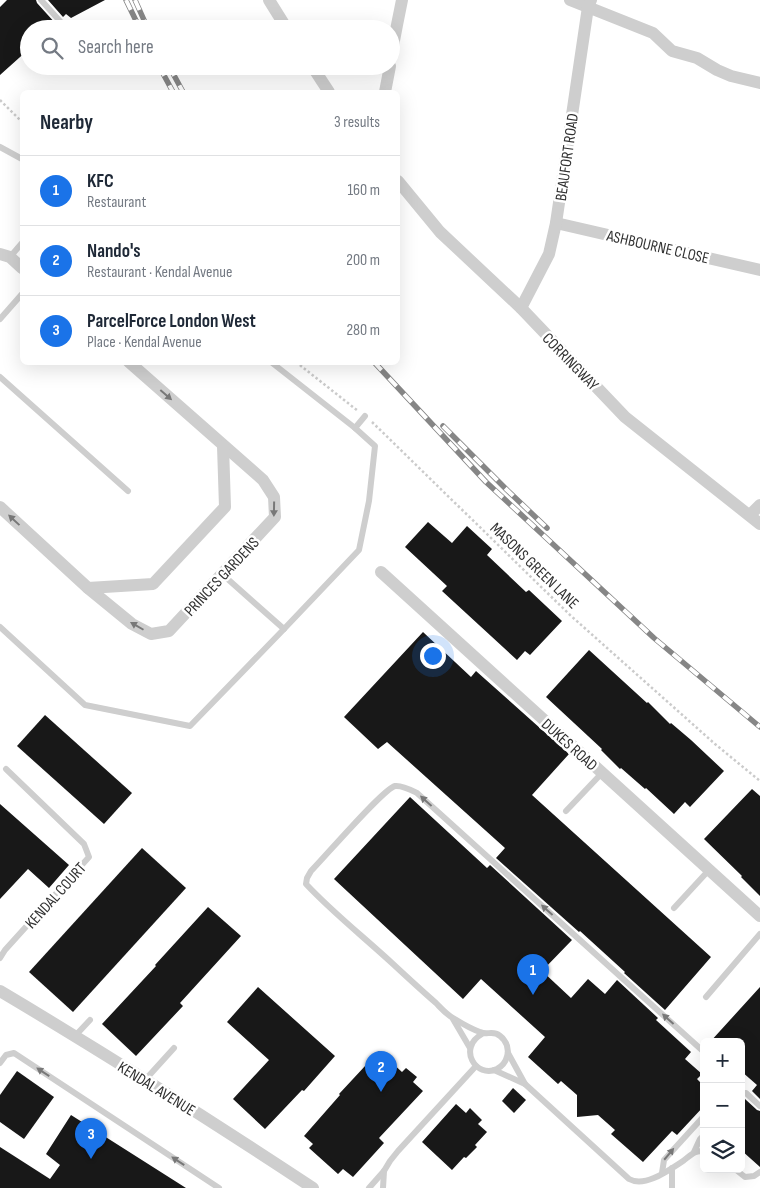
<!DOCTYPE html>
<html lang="en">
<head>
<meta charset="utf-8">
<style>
  body { margin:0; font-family:"Sofia Sans Condensed",sans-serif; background:#f2f2f3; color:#1f2937 }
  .controls { position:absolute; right:15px; bottom:15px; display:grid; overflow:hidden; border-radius:8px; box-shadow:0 5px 20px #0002 }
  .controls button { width:45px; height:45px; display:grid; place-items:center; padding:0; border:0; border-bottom:1px solid #e0e1e3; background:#fff; color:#1f2937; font:25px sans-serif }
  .you { position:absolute; left:432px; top:655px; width:18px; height:18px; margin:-12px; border:4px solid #fff; border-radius:50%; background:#1a73e8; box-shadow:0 0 0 8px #1a73e833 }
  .badge { display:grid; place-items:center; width:32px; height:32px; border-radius:50%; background:#1a73e8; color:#fff; font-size:16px; font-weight:700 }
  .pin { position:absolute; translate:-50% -41px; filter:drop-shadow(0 1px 2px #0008) }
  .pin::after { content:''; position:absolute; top:26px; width:18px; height:15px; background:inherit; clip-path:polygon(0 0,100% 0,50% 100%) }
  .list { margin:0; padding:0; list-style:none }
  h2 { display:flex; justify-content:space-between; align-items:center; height:65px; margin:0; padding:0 20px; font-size:21px }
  h2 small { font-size:16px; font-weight:400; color:#747a83 }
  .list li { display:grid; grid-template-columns:32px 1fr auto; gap:15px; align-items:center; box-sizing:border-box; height:70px; padding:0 20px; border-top:1px solid #e0e1e3 }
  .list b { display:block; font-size:19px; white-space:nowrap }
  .list p { margin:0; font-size:16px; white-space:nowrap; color:#747a83 }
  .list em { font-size:16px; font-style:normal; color:#747a83 }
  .icon { flex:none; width:28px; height:28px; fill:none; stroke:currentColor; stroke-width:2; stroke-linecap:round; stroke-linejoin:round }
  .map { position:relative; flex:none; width:760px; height:1188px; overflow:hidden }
  .search { position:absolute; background:#fff; box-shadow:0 5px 20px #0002; left:20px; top:20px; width:380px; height:55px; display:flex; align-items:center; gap:12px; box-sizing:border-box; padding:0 18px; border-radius:28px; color:#747a83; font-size:19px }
  .panel { position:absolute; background:#fff; box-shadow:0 5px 20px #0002; left:20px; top:90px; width:380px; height:275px; border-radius:8px }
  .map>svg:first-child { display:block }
</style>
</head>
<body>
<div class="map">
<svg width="760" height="1188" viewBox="0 0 760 1188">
  <rect width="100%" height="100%" fill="#fff"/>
  <g fill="#181818">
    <polygon points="7,0 36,0 37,3 56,24 50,29 29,29 29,49 0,75 0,7"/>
    <polygon points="48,0 105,0 71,18 66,14 63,17"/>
    <polygon points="428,522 452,543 467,526 492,549 487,555 526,592 529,590 562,621 530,655 525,651 517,660 442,591 447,586 405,547"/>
    <polygon points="423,632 471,677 476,671 569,754 532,795 711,957 665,1010 624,973 625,972 580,931 579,932 496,858 505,848 387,742 378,749 344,717"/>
    <polygon points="589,650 647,703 648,702 670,724 671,723 691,740 724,771 690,807 685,802 674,814 646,788 645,789 621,768 620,769 601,750 602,749 546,697"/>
    <polygon points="45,715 132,793 104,824 17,746"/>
    <polygon points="752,789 760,796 760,896 741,877 742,876 704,839"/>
    <polygon points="410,797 487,868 490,865 572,940 542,971 556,984 571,998 588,979 605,994 617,980 658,1018 656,1020 691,1052 685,1059 702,1074 697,1079 704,1086 704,1106 677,1135 672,1131 643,1162 611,1134 615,1130 598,1115 577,1117 577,1095 561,1081 558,1084 528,1057 545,1037 481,979 463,999 334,879"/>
    <polygon points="0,804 69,865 49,888 28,869 0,899"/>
    <polygon points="142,848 186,888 73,1012 29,972"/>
    <polygon points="208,907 241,936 180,1003 183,1006 136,1056 102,1024 156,966 155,965"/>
    <polygon points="258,987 335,1056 304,1091 302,1090 265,1129 233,1099 269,1060 227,1022"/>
    <polygon points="760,987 760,1099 752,1091 757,1085 741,1071 741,1042 710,1042"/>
    <polygon points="379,1051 402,1072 406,1068 417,1077 413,1082 423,1091 379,1138 384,1143 353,1177 343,1169 338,1174 309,1148 313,1144 304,1136 340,1095 339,1094"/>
    <polygon points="17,1071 54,1097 24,1139 0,1122 0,1095"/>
    <polygon points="513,1088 526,1100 514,1113 502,1101"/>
    <polygon points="745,1099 757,1110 760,1111 760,1167 741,1150 741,1103"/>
    <polygon points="456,1104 466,1113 470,1108 482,1120 478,1124 487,1132 475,1145 477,1147 466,1158 464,1157 452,1170 422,1142"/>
    <polygon points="71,1115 186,1188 0,1188 0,1147 50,1179 60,1165 46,1154"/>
  </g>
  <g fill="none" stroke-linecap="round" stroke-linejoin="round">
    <g stroke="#cbcbcb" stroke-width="2.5" stroke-dasharray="2.5 2.5" stroke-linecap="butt">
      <polyline points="0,100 22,122"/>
      <polyline points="296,362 358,411"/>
      <polyline points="372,422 570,615 715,744 760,781"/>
    </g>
    <g stroke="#cecece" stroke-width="6">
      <polyline points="41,0 67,29"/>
      <polyline points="0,147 22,159"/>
      <polyline points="10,257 22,243"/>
      <polyline points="0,319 22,294"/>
      <polyline points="0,377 128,491"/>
      <polyline points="355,428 365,416"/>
      <polyline points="222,574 284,629"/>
      <polyline points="0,627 85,705 190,726 284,629 359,550 369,501 375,446 355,428 271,362"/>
      <polyline points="566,811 602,773"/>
      <polyline points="674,908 709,870"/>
      <polyline points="0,958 5,950 89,857 84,844 6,769"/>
      <polyline points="706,997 760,934"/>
      <polyline points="453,1019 470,1048"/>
      <path d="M482,1034C457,1048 476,1079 497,1069C508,1063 511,1049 504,1040C495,1028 488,1036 480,1032C471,1029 461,1023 453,1018C446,1014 441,1008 436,1003C421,990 407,977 393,964C365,938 332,912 306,884L307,878L311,871C324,858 383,789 395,786C402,785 411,790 417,793L704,1052"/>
      <polyline points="75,1036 90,1020"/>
      <polyline points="508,1053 525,1084"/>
      <polyline points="0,1063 6,1055 14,1053 219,1188"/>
      <path d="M494,1070L525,1084L629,1179C645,1188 669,1170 683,1161C687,1158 691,1154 696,1152C698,1151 701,1151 704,1151"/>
      <polyline points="145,1080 174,1048"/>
      <polyline points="741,1094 746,1093 760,1106"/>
      <polyline points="694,1152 700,1139 704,1135"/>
      <polyline points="672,1168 672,1188"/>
      <polyline points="735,1169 745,1177 754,1176 760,1172"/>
      <polyline points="662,1173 664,1160 704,1116"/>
      <polyline points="369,1188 384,1171 390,1161 398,1151 476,1066"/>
      <polyline points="383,1188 384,1171"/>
    </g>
    <g stroke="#cecece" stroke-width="12">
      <polyline points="269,0 287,29"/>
      <polyline points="570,0 653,33 672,51 697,58 717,70 731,76 760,83"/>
      <polyline points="391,56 397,25 402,0"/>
      <polyline points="312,66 329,92"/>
      <polyline points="385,92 390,66"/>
      <polyline points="398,181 440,232 521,308 625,417 760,524"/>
      <polyline points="556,223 760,270"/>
      <polyline points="0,254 10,257 22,268"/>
      <polyline points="521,308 549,254 556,223 588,7 591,0"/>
      <polyline points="0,507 88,588 132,624 151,634 169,631 275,517 274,497 263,480 129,362"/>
      <polyline points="750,515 760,505"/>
      <polyline points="381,572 760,916"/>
      <polyline points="88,588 153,584 225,507 223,446"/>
      <path d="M0,991C106,1054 210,1120 313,1188"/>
    </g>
    <defs>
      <g id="rail">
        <polyline points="126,0 140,29"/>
        <polyline points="135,0 148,29"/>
        <polyline points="159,66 173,92"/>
        <polyline points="169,66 183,92"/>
        <polyline points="374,362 486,482 654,638 760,727"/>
        <polyline points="443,426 507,490 547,528"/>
      </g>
    </defs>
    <use href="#rail" stroke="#868686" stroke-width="5.5"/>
    <use href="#rail" stroke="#fff" stroke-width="4" stroke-dasharray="11" stroke-linecap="butt"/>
  </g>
  <defs><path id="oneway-solid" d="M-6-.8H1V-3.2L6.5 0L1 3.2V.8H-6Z" transform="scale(1.25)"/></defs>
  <g fill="#787878">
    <use href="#oneway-solid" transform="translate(166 395) rotate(41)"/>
    <use href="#oneway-solid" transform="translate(274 509) rotate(91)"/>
    <use href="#oneway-solid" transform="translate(14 520) rotate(-137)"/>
    <use href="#oneway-solid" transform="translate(137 626) rotate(-150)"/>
    <use href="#oneway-solid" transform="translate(426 801) rotate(-138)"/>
    <use href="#oneway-solid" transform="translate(547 910) rotate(-138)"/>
    <use href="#oneway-solid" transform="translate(668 1019) rotate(-138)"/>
    <use href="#oneway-solid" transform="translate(43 1072) rotate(-147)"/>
    <use href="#oneway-solid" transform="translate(669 1154) rotate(-50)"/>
    <use href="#oneway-solid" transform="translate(178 1161) rotate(-147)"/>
  </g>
  <g text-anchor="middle" stroke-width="5" stroke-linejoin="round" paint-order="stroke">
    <g font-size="16" fill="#313131" stroke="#fff">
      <text transform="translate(566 157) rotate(-82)" y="6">BEAUFORT ROAD</text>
      <text transform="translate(658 246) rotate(13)" y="6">ASHBOURNE CLOSE</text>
      <text transform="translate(571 361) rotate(46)" y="6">CORRINGWAY</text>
      <text transform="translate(535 565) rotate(44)" y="6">MASONS GREEN LANE</text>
      <text transform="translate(221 576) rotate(-47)" y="6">PRINCES GARDENS</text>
      <text transform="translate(570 744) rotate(42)" y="6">DUKES ROAD</text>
      <text transform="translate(55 895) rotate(-48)" y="6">KENDAL COURT</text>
      <text transform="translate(157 1088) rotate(32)" y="6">KENDAL AVENUE</text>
    </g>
  </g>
</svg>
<div class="controls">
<button>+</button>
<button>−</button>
<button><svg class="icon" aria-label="layers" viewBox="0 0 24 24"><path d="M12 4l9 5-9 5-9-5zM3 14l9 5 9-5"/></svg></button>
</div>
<div class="you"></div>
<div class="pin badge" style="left:533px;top:995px">1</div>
<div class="pin badge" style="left:381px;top:1092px">2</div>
<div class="pin badge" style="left:91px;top:1159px">3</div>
<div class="search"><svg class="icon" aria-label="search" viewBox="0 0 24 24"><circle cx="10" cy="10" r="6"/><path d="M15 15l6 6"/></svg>Search here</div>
<section class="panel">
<h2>Nearby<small>3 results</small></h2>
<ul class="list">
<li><span class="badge">1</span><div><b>KFC</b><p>Restaurant</p></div><em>160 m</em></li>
<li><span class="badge">2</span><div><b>Nando's</b><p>Restaurant · Kendal Avenue</p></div><em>200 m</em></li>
<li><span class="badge">3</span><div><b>ParcelForce London West</b><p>Place · Kendal Avenue</p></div><em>280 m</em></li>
</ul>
</section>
</div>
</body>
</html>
